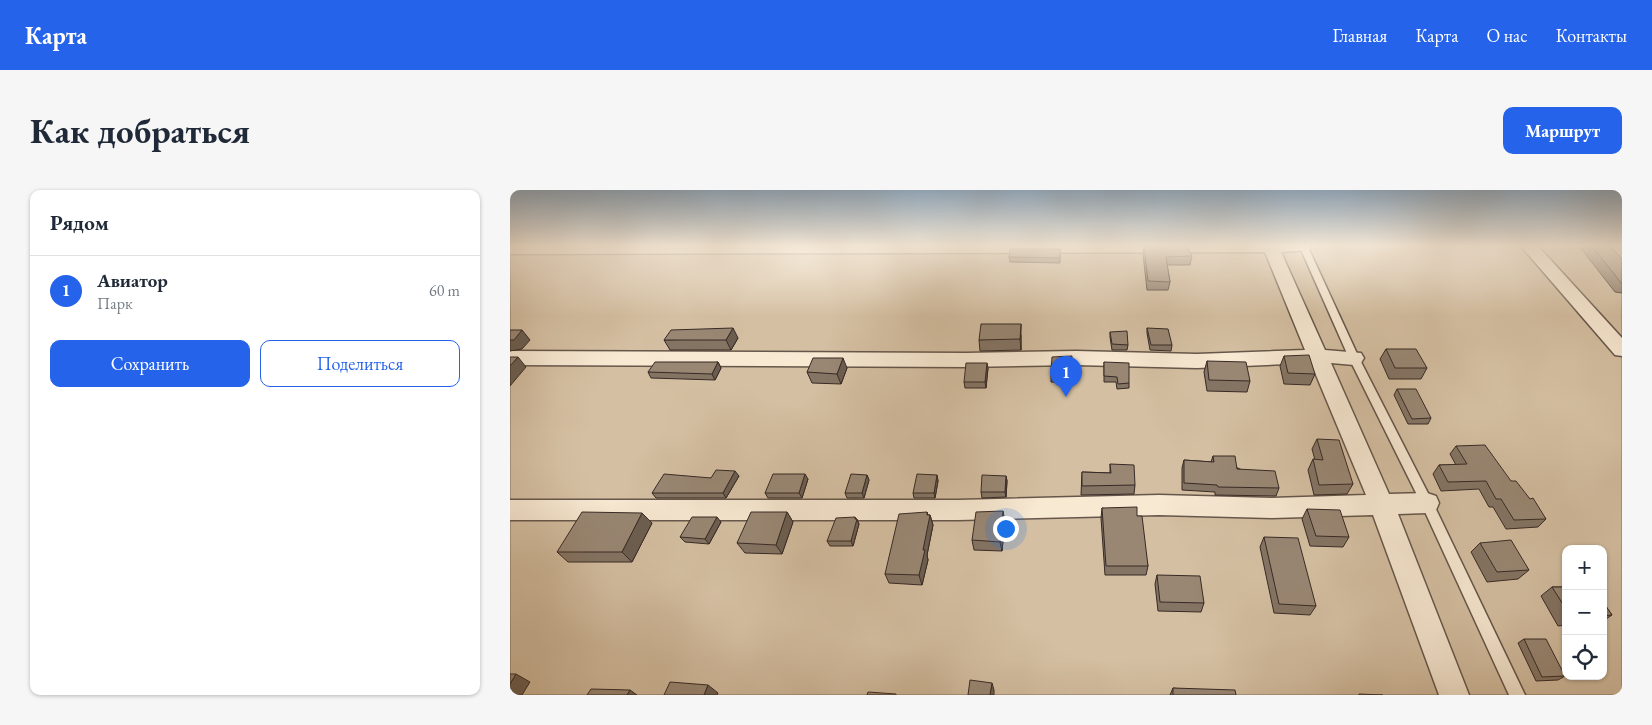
<!DOCTYPE html>
<html lang="ru">
<head>
<meta charset="utf-8">
<style>
  body { margin:0; font-family:"EB Garamond",serif; background:#f6f6f7; color:#1f2937 }
  .controls { position:absolute; right:15px; bottom:15px; display:grid; overflow:hidden; border-radius:10px; box-shadow:0 1px 4px #0004 }
  .controls button { width:45px; height:45px; display:grid; place-items:center; padding:0; border:0; border-bottom:1px solid #e0e1e3; background:#fff; color:#1f2937; font:25px sans-serif }
  .you { position:absolute; left:495px; top:338px; width:18px; height:18px; margin:-12px; border:4px solid #fff; border-radius:50%; background:#1a73e8; box-shadow:0 0 0 8px #1a73e833 }
  .badge { display:grid; place-items:center; width:32px; height:32px; border-radius:50%; background:#2563eb; color:#fff; font-size:16px; font-weight:700 }
  .pin { position:absolute; translate:-50% -41px; filter:drop-shadow(0 1px 2px #0008) }
  .pin::after { content:''; position:absolute; top:26px; width:18px; height:15px; background:inherit; clip-path:polygon(0 0,100% 0,50% 100%) }
  .list { margin:0; padding:0; list-style:none }
  h2 { display:flex; justify-content:space-between; align-items:center; height:65px; margin:0; padding:0 20px; font-size:21px }
  h2 small { font-size:16px; font-weight:400; color:#747a83 }
  .list li { display:grid; grid-template-columns:32px 1fr auto; gap:15px; align-items:center; box-sizing:border-box; height:70px; padding:0 20px; border-top:1px solid #e0e1e3 }
  .list b { display:block; font-size:19px; white-space:nowrap }
  .list p { margin:0; font-size:16px; white-space:nowrap; color:#747a83 }
  .list em { font-size:16px; font-style:normal; color:#747a83 }
  .actions { display:flex; gap:10px; padding:15px 20px }
  .actions a { flex:1; padding:11px 0; border:1px solid #2563eb; border-radius:10px; text-align:center; font-size:18px; color:#2563eb }
  .actions .main { background:#2563eb; color:#fff }
  .icon { flex:none; width:28px; height:28px; fill:none; stroke:currentColor; stroke-width:2; stroke-linecap:round; stroke-linejoin:round }
  .map { position:relative; flex:none; width:1112px; height:505px; overflow:hidden; border-radius:10px }
  header { display:flex; align-items:center; gap:30px; box-sizing:border-box; height:70px; padding:0 25px; background:#2563eb; color:#fff }
  header strong { font-size:24px }
  nav { display:flex; gap:28px; margin-inline-start:auto; font-size:18px }
  .intro { display:flex; align-items:center; justify-content:space-between; box-sizing:border-box; height:120px; padding:0 30px }
  h1 { margin:0; font-size:35px }
  .button { padding:12px 22px; border-radius:10px; background:#2563eb; color:#fff; font-size:18px; font-weight:700 }
  main { display:flex; gap:30px; padding:0 30px }
  aside { flex:1; background:#fff; border-radius:10px; box-shadow:0 1px 4px #0004 }
  .map>svg:first-child { display:block }
</style>
</head>
<body>
<header>
<strong>Карта</strong>
<nav><a>Главная</a><a>Карта</a><a>О нас</a><a>Контакты</a></nav>
</header>
<div class="intro"><h1>Как добраться</h1><a class="button">Маршрут</a></div>
<main>
<aside>
<h2>Рядом<small></small></h2>
<ul class="list">
<li><span class="badge">1</span><div><b>Авиатор</b><p>Парк</p></div><em>60 m</em></li>
</ul>
<div class="actions"><a class="main">Сохранить</a><a>Поделиться</a></div>
</aside>
<div class="map">
<svg width="1112" height="505" viewBox="0 0 1112 505">
  <rect width="100%" height="100%" fill="#f4ddbc"/>
  <filter id="stains"><feTurbulence type="fractalNoise" baseFrequency=".004" numOctaves="4"/><feColorMatrix values="0 0 0 0 .2 0 0 0 0 .09 0 0 0 0 .02 0 0 0 .5 -.17"/></filter>
  <radialGradient id="worn" r=".72"><stop offset=".6" stop-color="#630" stop-opacity="0"/><stop offset="1" stop-color="#630" stop-opacity=".3"/></radialGradient>
  <path fill="#d4bfa2" stroke="#867464" fill-rule="evenodd" d="M0,55H1112V505H0ZM1056,359H1093V486H1056Z"/>
  <g fill="none" stroke-linecap="round" stroke-linejoin="round">
    <defs>
      <polygon id="lane" points="789,55 797,55 849,168 923,313 1015,505 999,505 911,313 839,168"/>
      <g id="street">
        <polygon points="0,55 801,55 800,60 771,62 815,160 851,163 854,168 851,173 844,175 821,173 879,304 917,303 926,306 929,313 926,320 917,323 888,324 959,505 929,505 863,325 762,328 649,325 448,330 0,330 0,310 448,310 649,305 762,308 856,305 801,173 687,178 566,175 456,177 0,175 0,161 456,163 566,161 687,164 795,160 755,62 0,64"/>
        <polygon points="1010,55 1027,55 1112,148 1112,166 1105,165"/>
      </g>
    </defs>
    <use href="#lane" stroke="#66574b" stroke-width="3"/>
    <use href="#street" stroke="#66574b" stroke-width="3"/>
    <use href="#lane" fill="#f8e9d3" fill-rule="evenodd"/>
    <use href="#street" fill="#f8e9d3" fill-rule="evenodd"/>
  </g>
  <g fill="#847464" stroke="#372a25">
    <polygon points="1070,55 1099,55 1112,69 1112,103 1105,102 1069,56"/>
    <polygon points="634,56 682,66 680,75 657,75 660,92 658,100 637,100 633,64"/>
    <polygon points="550,59 550,73 500,72 499,67"/>
    <polygon points="637,138 662,155 661,161 640,160 637,143"/>
    <polygon points="600,142 618,155 617,160 602,160 600,147"/>
    <polygon points="511,145 511,160 470,161 469,150"/>
    <polygon points="228,148 221,160 160,160 154,150"/>
    <polygon points="876,159 917,178 911,189 879,189 870,169"/>
    <polygon points="774,166 805,184 800,195 774,194 770,176"/>
    <polygon points="697,171 740,191 737,202 697,201 694,182"/>
    <polygon points="208,172 211,178 205,190 141,188 138,182"/>
    <polygon points="594,172 619,193 619,198 607,199 606,192 594,192"/>
    <polygon points="562,177 560,193 541,192 541,181"/>
    <polygon points="337,178 331,194 302,193 297,182"/>
    <polygon points="478,178 476,198 455,198 454,192"/>
    <polygon points="887,199 921,228 918,234 898,234 884,205"/>
    <polygon points="807,249 843,294 837,304 804,305 798,280 803,269 805,270 802,259"/>
    <polygon points="946,256 1001,291 1020,309 1036,329 1028,337 996,339 983,317 979,317 969,299 931,301 923,284 929,275 946,275 940,264"/>
    <polygon points="703,266 769,298 766,306 705,305 705,302 672,300 672,278 674,270 701,272"/>
    <polygon points="600,274 625,295 624,304 571,305 572,282 600,283"/>
    <polygon points="357,285 359,290 354,308 337,308 335,303"/>
    <polygon points="427,285 428,291 425,308 404,308 403,303"/>
    <polygon points="229,286 216,308 146,308 142,303 201,288"/>
    <polygon points="496,286 497,291 496,307 472,308 471,302"/>
    <polygon points="298,289 292,308 258,308 255,303"/>
    <polygon points="592,318 627,326 638,376 636,385 595,385 591,328"/>
    <polygon points="797,319 839,347 833,357 800,356 792,329"/>
    <polygon points="277,322 283,332 272,364 235,363 227,353"/>
    <polygon points="417,322 418,325 420,325 423,335 417,365 418,370 412,395 379,393 375,384"/>
    <polygon points="346,329 347,329 349,334 343,356 320,356 317,351"/>
    <polygon points="495,331 492,361 464,360 462,350"/>
    <polygon points="211,332 199,354 175,352 170,347"/>
    <polygon points="142,333 122,372 58,372 47,362"/>
    <polygon points="754,347 806,416 800,425 764,423 750,357"/>
    <polygon points="970,353 1019,380 1008,389 977,392 961,362"/>
    <polygon points="647,385 694,413 691,422 648,421 645,394"/>
    <polygon points="1042,397 1056,397 1056,435 1048,436 1031,406"/>
    <polygon points="1093,412 1102,425 1093,431"/>
    <polygon points="1014,449 1055,486 1048,490 1026,491 1008,453"/>
    <polygon points="663,498 726,505 660,505"/>
  </g>
  <g fill="#6b5e51" stroke="#372a25">
    <polygon points="511,134 511,160 510,149"/>
    <polygon points="223,138 228,148 221,160 216,150"/>
    <polygon points="12,140 20,150 12,159 0,161 0,150"/>
    <polygon points="8,167 16,177 0,196 0,176"/>
    <polygon points="333,168 337,178 331,194 327,184"/>
    <polygon points="208,172 211,178 205,190 202,184"/>
    <polygon points="477,173 478,178 476,198 475,192"/>
    <polygon points="225,281 229,286 216,308 213,303"/>
    <polygon points="295,284 298,289 292,308 289,303"/>
    <polygon points="357,285 359,290 354,308 352,303"/>
    <polygon points="427,285 428,291 425,308 424,303"/>
    <polygon points="496,286 497,291 496,307 495,302"/>
    <polygon points="493,321 495,331 492,361 490,352"/>
    <polygon points="277,322 283,332 272,364 266,355"/>
    <polygon points="417,322 419,329 420,325 423,335 417,365 418,370 412,395 409,385 413,360"/>
    <polygon points="132,323 142,333 122,372 112,362"/>
    <polygon points="207,327 211,332 199,354 195,349"/>
    <polygon points="345,327 349,334 343,356 341,351"/>
    <polygon points="6,484 20,492 12,505 0,505 0,494"/>
    <polygon points="482,493 484,500 484,505 480,505"/>
    <polygon points="198,495 208,503 207,505 194,505"/>
    <polygon points="120,500 127,505 117,505"/>
  </g>
  <g fill="#998774" stroke="#372a25">
    <polygon points="1081,55 1099,55 1112,69 1112,94"/>
    <polygon points="634,56 677,56 682,66 656,67 660,92 638,91"/>
    <polygon points="500,59 550,59 550,68 499,67"/>
    <polygon points="471,134 511,134 510,149 469,150"/>
    <polygon points="223,138 216,150 154,150 161,140"/>
    <polygon points="637,138 658,139 662,155 641,155"/>
    <polygon points="0,140 12,140 4,150 0,150"/>
    <polygon points="617,141 618,155 602,154 600,142"/>
    <polygon points="876,159 906,159 917,178 885,178"/>
    <polygon points="799,165 805,184 778,183 774,166"/>
    <polygon points="562,166 561,182 541,181 542,167"/>
    <polygon points="0,167 8,167 0,176"/>
    <polygon points="303,168 333,168 327,184 297,182"/>
    <polygon points="697,171 736,172 740,191 699,190"/>
    <polygon points="145,172 208,172 202,184 138,182"/>
    <polygon points="594,172 619,173 619,193 608,194 607,187 594,186"/>
    <polygon points="456,173 477,173 475,192 454,192"/>
    <polygon points="887,199 906,199 921,228 902,229"/>
    <polygon points="807,249 829,250 843,294 809,295 803,269 813,270"/>
    <polygon points="975,255 1001,291 1006,291 1020,309 1023,308 1036,329 1004,330 991,309 986,309 976,291 938,292 929,275 957,274 946,256"/>
    <polygon points="703,266 725,266 727,279 765,281 769,298 708,297 707,295 674,293 674,270 704,272"/>
    <polygon points="600,274 624,275 625,295 572,296 572,282 601,283"/>
    <polygon points="206,280 225,281 213,303 142,303 154,284 201,288"/>
    <polygon points="263,284 295,284 289,303 255,303"/>
    <polygon points="341,284 357,285 352,303 335,303"/>
    <polygon points="407,284 427,285 424,303 403,303"/>
    <polygon points="472,285 496,286 495,302 471,302"/>
    <polygon points="627,317 627,326 632,326 638,376 596,376 592,318"/>
    <polygon points="797,319 830,320 839,347 806,346"/>
    <polygon points="493,321 490,352 462,350 466,322"/>
    <polygon points="72,322 132,323 112,362 47,362"/>
    <polygon points="241,322 277,322 266,355 227,353"/>
    <polygon points="417,322 417,325 420,325 413,360 415,360 409,385 375,384 389,324"/>
    <polygon points="182,327 207,327 195,349 170,347"/>
    <polygon points="345,327 345,329 347,329 341,351 317,351 326,328"/>
    <polygon points="754,347 788,348 806,416 769,414"/>
    <polygon points="1001,350 1019,380 987,382 970,353"/>
    <polygon points="647,385 690,386 694,413 650,412"/>
    <polygon points="1042,397 1056,397 1056,419"/>
    <polygon points="1093,412 1102,425 1093,426"/>
    <polygon points="1014,449 1036,449 1055,486 1032,487"/>
    <polygon points="0,484 6,484 0,494"/>
    <polygon points="460,490 482,493 480,505 458,505"/>
    <polygon points="160,492 198,495 194,505 154,505"/>
    <polygon points="663,498 725,500 726,505 663,505"/>
    <polygon points="81,499 120,500 117,505 77,505"/>
    <polygon points="358,502 386,504 386,505 357,505"/>
    <polygon points="849,504 873,505 849,505"/>
  </g>
  <linearGradient id="sky" x2="0" y2="1"><stop stop-color="#93acc2"/><stop offset="0.44" stop-color="#faf0e1"/><stop offset="1" stop-color="#faf0e1" stop-opacity="0"/></linearGradient>
  <rect width="1112" height="126" fill="url(#sky)"/>
  <rect width="100%" height="100%" filter="url(#stains)"/>
  <rect width="100%" height="100%" fill="url(#worn)"/>
</svg>
<div class="controls">
<button>+</button>
<button>−</button>
<button><svg class="icon" aria-label="locate" viewBox="0 0 24 24"><circle cx="12" cy="12" r="6"/><path d="M12 2v4M12 18v4M2 12h4M18 12h4"/></svg></button>
</div>
<div class="you"></div>
<div class="pin badge" style="left:556px;top:207px">1</div>
</div>
</main>
</body>
</html>
